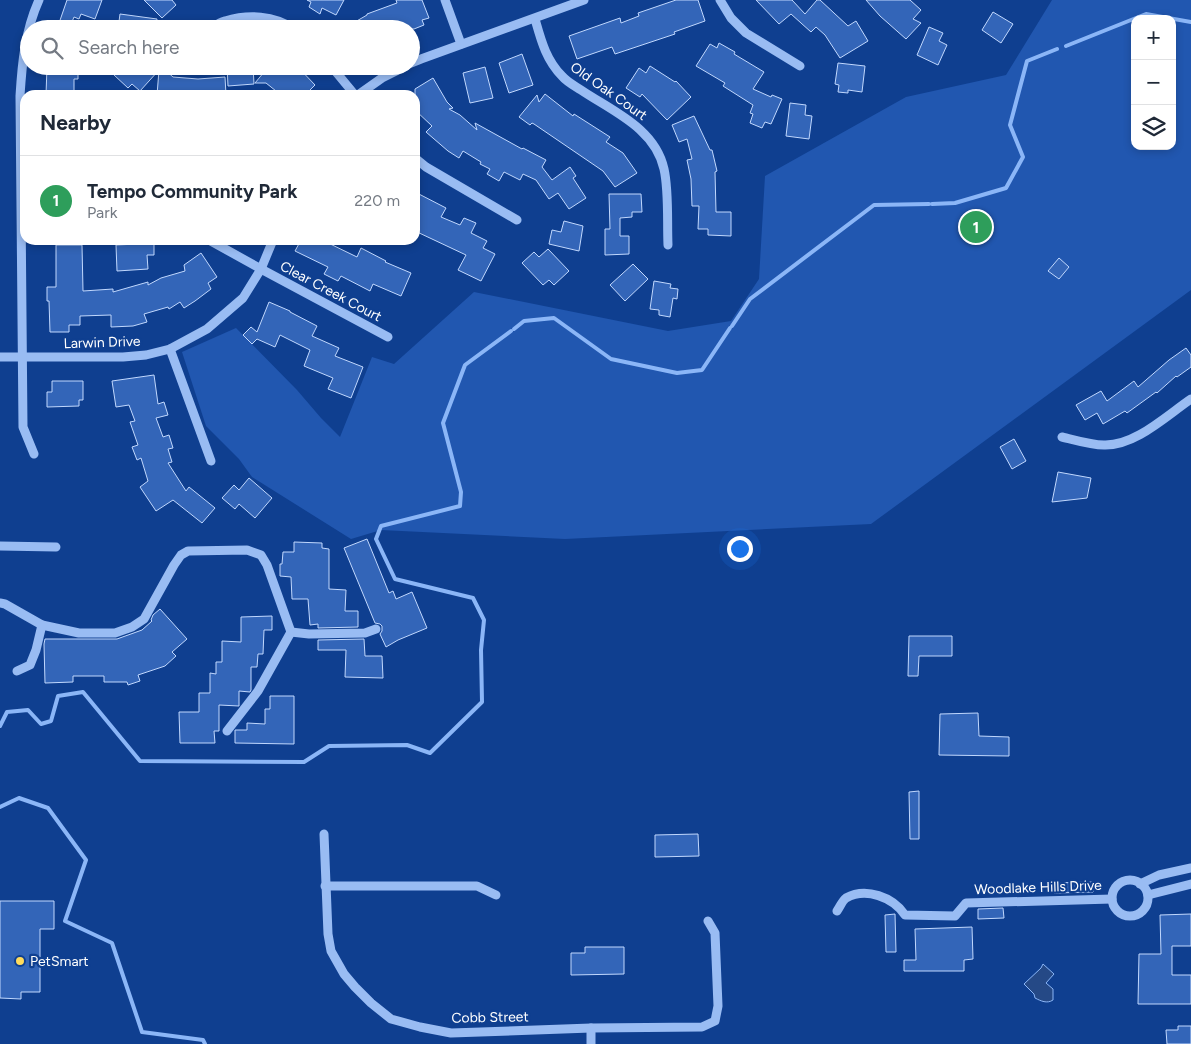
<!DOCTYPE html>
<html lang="en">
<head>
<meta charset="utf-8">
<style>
  body { margin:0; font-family:Figtree,sans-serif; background:#f6f6f7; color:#1f2937 }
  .controls { position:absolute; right:15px; top:15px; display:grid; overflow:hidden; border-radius:10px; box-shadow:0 2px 8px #0003 }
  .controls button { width:45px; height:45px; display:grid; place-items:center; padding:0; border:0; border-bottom:1px solid #e0e1e3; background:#fff; color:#1f2937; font:25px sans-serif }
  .you { position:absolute; left:739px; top:548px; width:18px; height:18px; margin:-12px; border:4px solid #fff; border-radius:50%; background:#1a73e8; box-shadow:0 0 0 8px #1a73e833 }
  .badge { display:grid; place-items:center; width:32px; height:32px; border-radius:50%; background:#0b8043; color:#fff; font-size:16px; font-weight:700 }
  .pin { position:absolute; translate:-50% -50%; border:2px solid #fff; box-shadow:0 1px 5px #0006 }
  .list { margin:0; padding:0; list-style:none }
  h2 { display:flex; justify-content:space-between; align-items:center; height:65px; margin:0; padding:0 20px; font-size:21px }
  h2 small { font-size:16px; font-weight:400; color:#747a83 }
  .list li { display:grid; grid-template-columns:32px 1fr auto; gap:15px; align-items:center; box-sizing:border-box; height:90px; padding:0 20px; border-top:1px solid #e0e1e3 }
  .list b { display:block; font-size:19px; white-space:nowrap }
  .list p { margin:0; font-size:16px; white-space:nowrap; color:#747a83 }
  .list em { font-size:16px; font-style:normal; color:#747a83 }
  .icon { flex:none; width:28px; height:28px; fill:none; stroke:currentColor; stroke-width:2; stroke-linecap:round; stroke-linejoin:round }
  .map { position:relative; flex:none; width:1191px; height:1044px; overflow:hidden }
  .search { position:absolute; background:#fff; box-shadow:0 2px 8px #0003; left:20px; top:20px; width:400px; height:55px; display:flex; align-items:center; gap:12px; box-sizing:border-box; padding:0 18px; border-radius:28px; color:#747a83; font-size:19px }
  .panel { position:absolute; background:#fff; box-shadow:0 2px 8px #0003; left:20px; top:90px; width:400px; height:155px; border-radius:15px }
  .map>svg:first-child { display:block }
</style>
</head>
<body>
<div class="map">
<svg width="1191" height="1044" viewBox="0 0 1191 1044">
  <rect width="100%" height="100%" fill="#0f3f90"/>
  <path fill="#2157b0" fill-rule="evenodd" d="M1052,0H1191V290L871,524L565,539L381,530L351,539L252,477L239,459L206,426L182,352L236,328L297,390L321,418L340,437L372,357L394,364L474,292L668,331L731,321L759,279L765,176L906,97L1006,75ZM1135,19H1172V146H1135Z"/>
  <path fill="#254986" stroke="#8bb6f7" d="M1043,964L1054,974L1046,983L1053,989V1000C1047,1004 1041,1001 1035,998L1034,994L1024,984L1041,968Z"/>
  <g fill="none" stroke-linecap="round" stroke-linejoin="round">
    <g stroke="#8bb6f7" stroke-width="4">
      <polyline points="1066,46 1146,14 1191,22"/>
      <polyline points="932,204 955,203 1006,188 1023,157 1010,125 1027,61 1057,49"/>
      <polyline points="732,326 750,299 874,205 929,204"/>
      <polyline points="514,329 524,321 554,318 611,359 677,373 702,370 730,328"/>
      <polyline points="0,726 7,712 28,710 41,724 51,721 58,696 83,692 140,761 304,762 329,746 407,745 430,753 482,702 481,650 484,620 473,598 395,579 376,539 381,526 460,506 461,492 443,423 465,365 511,331"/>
      <polyline points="0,807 19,798 48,808 86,860 65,921 112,943 142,1032 203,1040 205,1044"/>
    </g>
  </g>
  <g fill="#3365b8" stroke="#c1d8fe">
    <polygon points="67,0 102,0 95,19 81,14 79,19 74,17 69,29 57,29"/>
    <polygon points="144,0 172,0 176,5 162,18"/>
    <polygon points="307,0 344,0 336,15 322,8 320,14 309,7 311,2"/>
    <polygon points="396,0 422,0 429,18 422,20 424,25 414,29 407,29 406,25 396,29 343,29 367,15 367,14 397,3"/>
    <polygon points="676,0 698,0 705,21 674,32 675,34 615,54 612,47 577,59 569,36 620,18 621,23 639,16 638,13"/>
    <polygon points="756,0 792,0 805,14 817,0 820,0 848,26 856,21 868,41 840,58 825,35 816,27 811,32 791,14 779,24"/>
    <polygon points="866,0 910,0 921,10 913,19 921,23 906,39 880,16"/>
    <polygon points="993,12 1013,24 1001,43 982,30"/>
    <polygon points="120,14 157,19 156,29 118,29"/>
    <polygon points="929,27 943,33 939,41 947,45 938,65 917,55"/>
    <polygon points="719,43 735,52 734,54 764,72 753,89 771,97 772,95 782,99 771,124 765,122 762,128 750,123 753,114 750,113 753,105 723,86 725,83 696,66 710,44 717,48"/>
    <polygon points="522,54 533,85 509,93 499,63"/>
    <polygon points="838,63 865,66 862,92 848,90 848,93 838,92 839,85 835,84"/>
    <polygon points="47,66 78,66 78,79 74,79 74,95 46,95"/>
    <polygon points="122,66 163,66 162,67 173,77 198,79 225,77 226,95 157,95 159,70 140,91 132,84 128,88 114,75"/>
    <polygon points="227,66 253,66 254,84 228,86"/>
    <polygon points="269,66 297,66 315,85 310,90 314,95 281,95 266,83 255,83"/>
    <polygon points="650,66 675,82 676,81 691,97 667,120 642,94 640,97 626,88 639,68 646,73"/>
    <polygon points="485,67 493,98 470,103 463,73"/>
    <polygon points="433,78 447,102 453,108 449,109 460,115 477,130 475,123 522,149 523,148 546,160 542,167 552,180 570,167 576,176 573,178 586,198 569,209 558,193 549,199 536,180 523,174 520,180 504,172 499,181 487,174 490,169 480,164 481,162 463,151 459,158 448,151 426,132 432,126 415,110 415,89"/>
    <polygon points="545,94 573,116 574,114 610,137 606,142 623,153 637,173 615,187 603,171 534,124 532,123 530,125 519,117 537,95 539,102"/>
    <polygon points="790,103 806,105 805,115 812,116 809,139 786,136"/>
    <polygon points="694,116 710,150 712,150 717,171 715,172 716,212 731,212 731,236 708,235 708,229 698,229 699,206 692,206 691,179 687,160 692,159 687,139 679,142 672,125"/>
    <polygon points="415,192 446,208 441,217 460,225 464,218 476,223 471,233 487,241 483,248 495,254 481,281 458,270 466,255 415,231"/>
    <polygon points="609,194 641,194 642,212 632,212 632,217 620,218 620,236 629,236 629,254 605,255 605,229 610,229"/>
    <polygon points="564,221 583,226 579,251 549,244 552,230 561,232"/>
    <polygon points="138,240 154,240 154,255 147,255 148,269 117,271 116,245 138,244"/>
    <polygon points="301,240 322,240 357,257 361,248 386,261 385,262 411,273 401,296 373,284 370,291 341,276 338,281 324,274 328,267 295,251"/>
    <polygon points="56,245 82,245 83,291 113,289 113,292 148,282 148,285 161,278 185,271 184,265 201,253 217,277 208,283 211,289 195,301 184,308 180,302 169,309 168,307 144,314 147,322 133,326 111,327 111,315 80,316 80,325 69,325 69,332 50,332 49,301 47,301 47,287 56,287"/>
    <polygon points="548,249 569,271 554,285 549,280 543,285 522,263 534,252 539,257"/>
    <polygon points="1059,258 1069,267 1059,279 1048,271"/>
    <polygon points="633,264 648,279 625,301 610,285"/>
    <polygon points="654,281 671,284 670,288 678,289 677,299 673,298 670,317 659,315 659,310 650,309"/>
    <polygon points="269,302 290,311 290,312 317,326 312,336 339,348 335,356 363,367 351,398 328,389 333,378 304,366 310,350 280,335 275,347 257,339 252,344 243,335 251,327 257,332"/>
    <polygon points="1186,348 1191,355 1191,367 1177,377 1176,376 1157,393 1156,392 1127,413 1125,411 1103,424 1097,413 1085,420 1076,405 1101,391 1107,401 1134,381 1138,387 1169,360"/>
    <polygon points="154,375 158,404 164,402 168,415 156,418 163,437 169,435 173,448 168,449 172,462 168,463 186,491 189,487 215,508 202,523 173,500 156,511 140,487 148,481 141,458 137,460 132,447 138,445 130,422 135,421 129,405 116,407 112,381"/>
    <polygon points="52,381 83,381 83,400 79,400 79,406 47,407 47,392 52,392"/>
    <polygon points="1014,439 1026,461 1012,469 1000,447"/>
    <polygon points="1058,472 1091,478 1087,498 1052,502"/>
    <polygon points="249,478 272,498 255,518 239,504 235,509 222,498 234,485 239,490"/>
    <polygon points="367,539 389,593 393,591 396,599 412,592 427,628 398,640 386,647 380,634 382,631 382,626 380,624 375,623 344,548"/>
    <polygon points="294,542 322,543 322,548 329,549 329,589 346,590 345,611 358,611 358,627 318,628 318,624 310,625 308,599 292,599 291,577 280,576 280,564 282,564 283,552 294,552"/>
    <polygon points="160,609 187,639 172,652 176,656 165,666 138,675 140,681 128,685 127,682 104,682 104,676 73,676 73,682 45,683 44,644 45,639 117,639 142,630 152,621 151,620 153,615"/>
    <polygon points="272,616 272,630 264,630 263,654 258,654 257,667 251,667 251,690 250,692 239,691 239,706 219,705 219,731 214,731 215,743 180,743 179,712 199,712 199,693 210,693 210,673 216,674 216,662 222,662 222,641 241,642 241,617"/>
    <polygon points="909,636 952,636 952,656 919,656 918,676 908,676"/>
    <polygon points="364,639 365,656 382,656 383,678 345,677 346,650 318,650 318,640"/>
    <polygon points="270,696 294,696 294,744 235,743 235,730 247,730 247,723 265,724 265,709 270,709"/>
    <polygon points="978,713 979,736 1009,737 1009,756 939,755 940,714"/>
    <polygon points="919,791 919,839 910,839 909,792"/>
    <polygon points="698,834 699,856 655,857 655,835"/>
    <polygon points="1093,882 1093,892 1054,893 1053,883"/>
    <polygon points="0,901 54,901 54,929 40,929 40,992 21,992 21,999 0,998"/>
    <polygon points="1003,908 1004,918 978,919 978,909"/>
    <polygon points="895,914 896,952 886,952 885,915"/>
    <polygon points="1191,914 1191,946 1172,946 1172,975 1191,975 1191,1004 1138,1004 1139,954 1161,954 1160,915"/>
    <polygon points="972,927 973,959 964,960 964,971 904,971 904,960 916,960 915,929"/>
    <polygon points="585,947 624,947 624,974 571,975 571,953 585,953"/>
    <polygon points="1178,1026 1191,1026 1191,1044 1167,1044 1166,1030 1178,1030"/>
  </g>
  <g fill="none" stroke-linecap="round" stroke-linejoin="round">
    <g stroke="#99bcf3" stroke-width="9">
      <polyline points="445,0 461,44"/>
      <polyline points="720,0 731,18 746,33 800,66"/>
      <path d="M535,19C541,40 546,60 562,76C567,82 575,86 581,90C612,111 655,128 664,169C669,191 667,222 668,245"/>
      <path d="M211,29C215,26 220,22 225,21C248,14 274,15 294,29"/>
      <polyline points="411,63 421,59 584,0"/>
      <polyline points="331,66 355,95"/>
      <polyline points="358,95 382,78 406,66"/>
      <polyline points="415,158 426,167 517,220"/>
      <polyline points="209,240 261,269 388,337"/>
      <polyline points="170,349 211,461"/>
      <polyline points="0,357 123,357 146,355 170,349 207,329 243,298 261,269 273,240"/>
      <path d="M1062,437C1075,440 1090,445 1104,445C1135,446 1166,416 1191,399"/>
      <path d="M34,454L23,427L20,96C22,63 25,31 39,0"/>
      <polyline points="0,546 56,547"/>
      <polyline points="0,603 5,604 42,625 79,633 115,633 132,627 144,619 174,565 181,555 188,551 247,550 261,555 267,565 291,632 258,691 227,731"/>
      <polyline points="291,632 309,634 365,633 376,629"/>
      <polyline points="17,671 30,665 36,650 42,625"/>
      <polyline points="324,834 328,934 331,951 344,974 355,987 371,1003 391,1019 420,1027 451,1033 591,1028"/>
      <circle cx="1130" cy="898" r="18"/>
      <polyline points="1140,884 1159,875 1191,868"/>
      <polyline points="325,886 477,886 496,895"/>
      <polyline points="1148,895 1191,884"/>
      <path d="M837,911C840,907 842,901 846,898C866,887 893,897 905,915L955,916L966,903L1112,899"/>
      <polyline points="591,1044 591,1028 702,1027 715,1021 718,1006 715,933 708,921"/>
    </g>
  </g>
  <circle fill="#ffdb5c" stroke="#0f3f90" stroke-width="2" cx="20" cy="961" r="5"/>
  <g text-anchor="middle" stroke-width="4.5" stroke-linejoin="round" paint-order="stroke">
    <g font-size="14" fill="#fff" stroke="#0f3f90">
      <text transform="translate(609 91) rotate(35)" y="5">Old Oak Court</text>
      <text transform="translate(331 291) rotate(28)" y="5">Clear Creek Court</text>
      <text transform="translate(102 342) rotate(-2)" y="5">Larwin Drive</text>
      <text transform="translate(1038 887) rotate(-2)" y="5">Woodlake Hills Drive</text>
      <text transform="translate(490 1017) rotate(-1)" y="5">Cobb Street</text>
    </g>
    <g font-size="14" fill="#fff" stroke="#0f3f90" text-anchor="start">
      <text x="30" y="966">PetSmart</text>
    </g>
  </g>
</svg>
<div class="controls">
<button>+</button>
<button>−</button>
<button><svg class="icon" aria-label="layers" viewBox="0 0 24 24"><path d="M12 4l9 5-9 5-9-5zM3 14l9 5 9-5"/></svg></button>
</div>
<div class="you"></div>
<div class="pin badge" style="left:976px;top:227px;background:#2e9e5b">1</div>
<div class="search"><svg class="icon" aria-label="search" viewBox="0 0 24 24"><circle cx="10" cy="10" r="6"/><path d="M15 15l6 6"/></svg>Search here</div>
<section class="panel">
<h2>Nearby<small></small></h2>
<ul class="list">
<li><span class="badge" style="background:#2e9e5b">1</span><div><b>Tempo Community Park</b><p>Park</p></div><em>220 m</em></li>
</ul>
</section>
</div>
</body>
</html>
